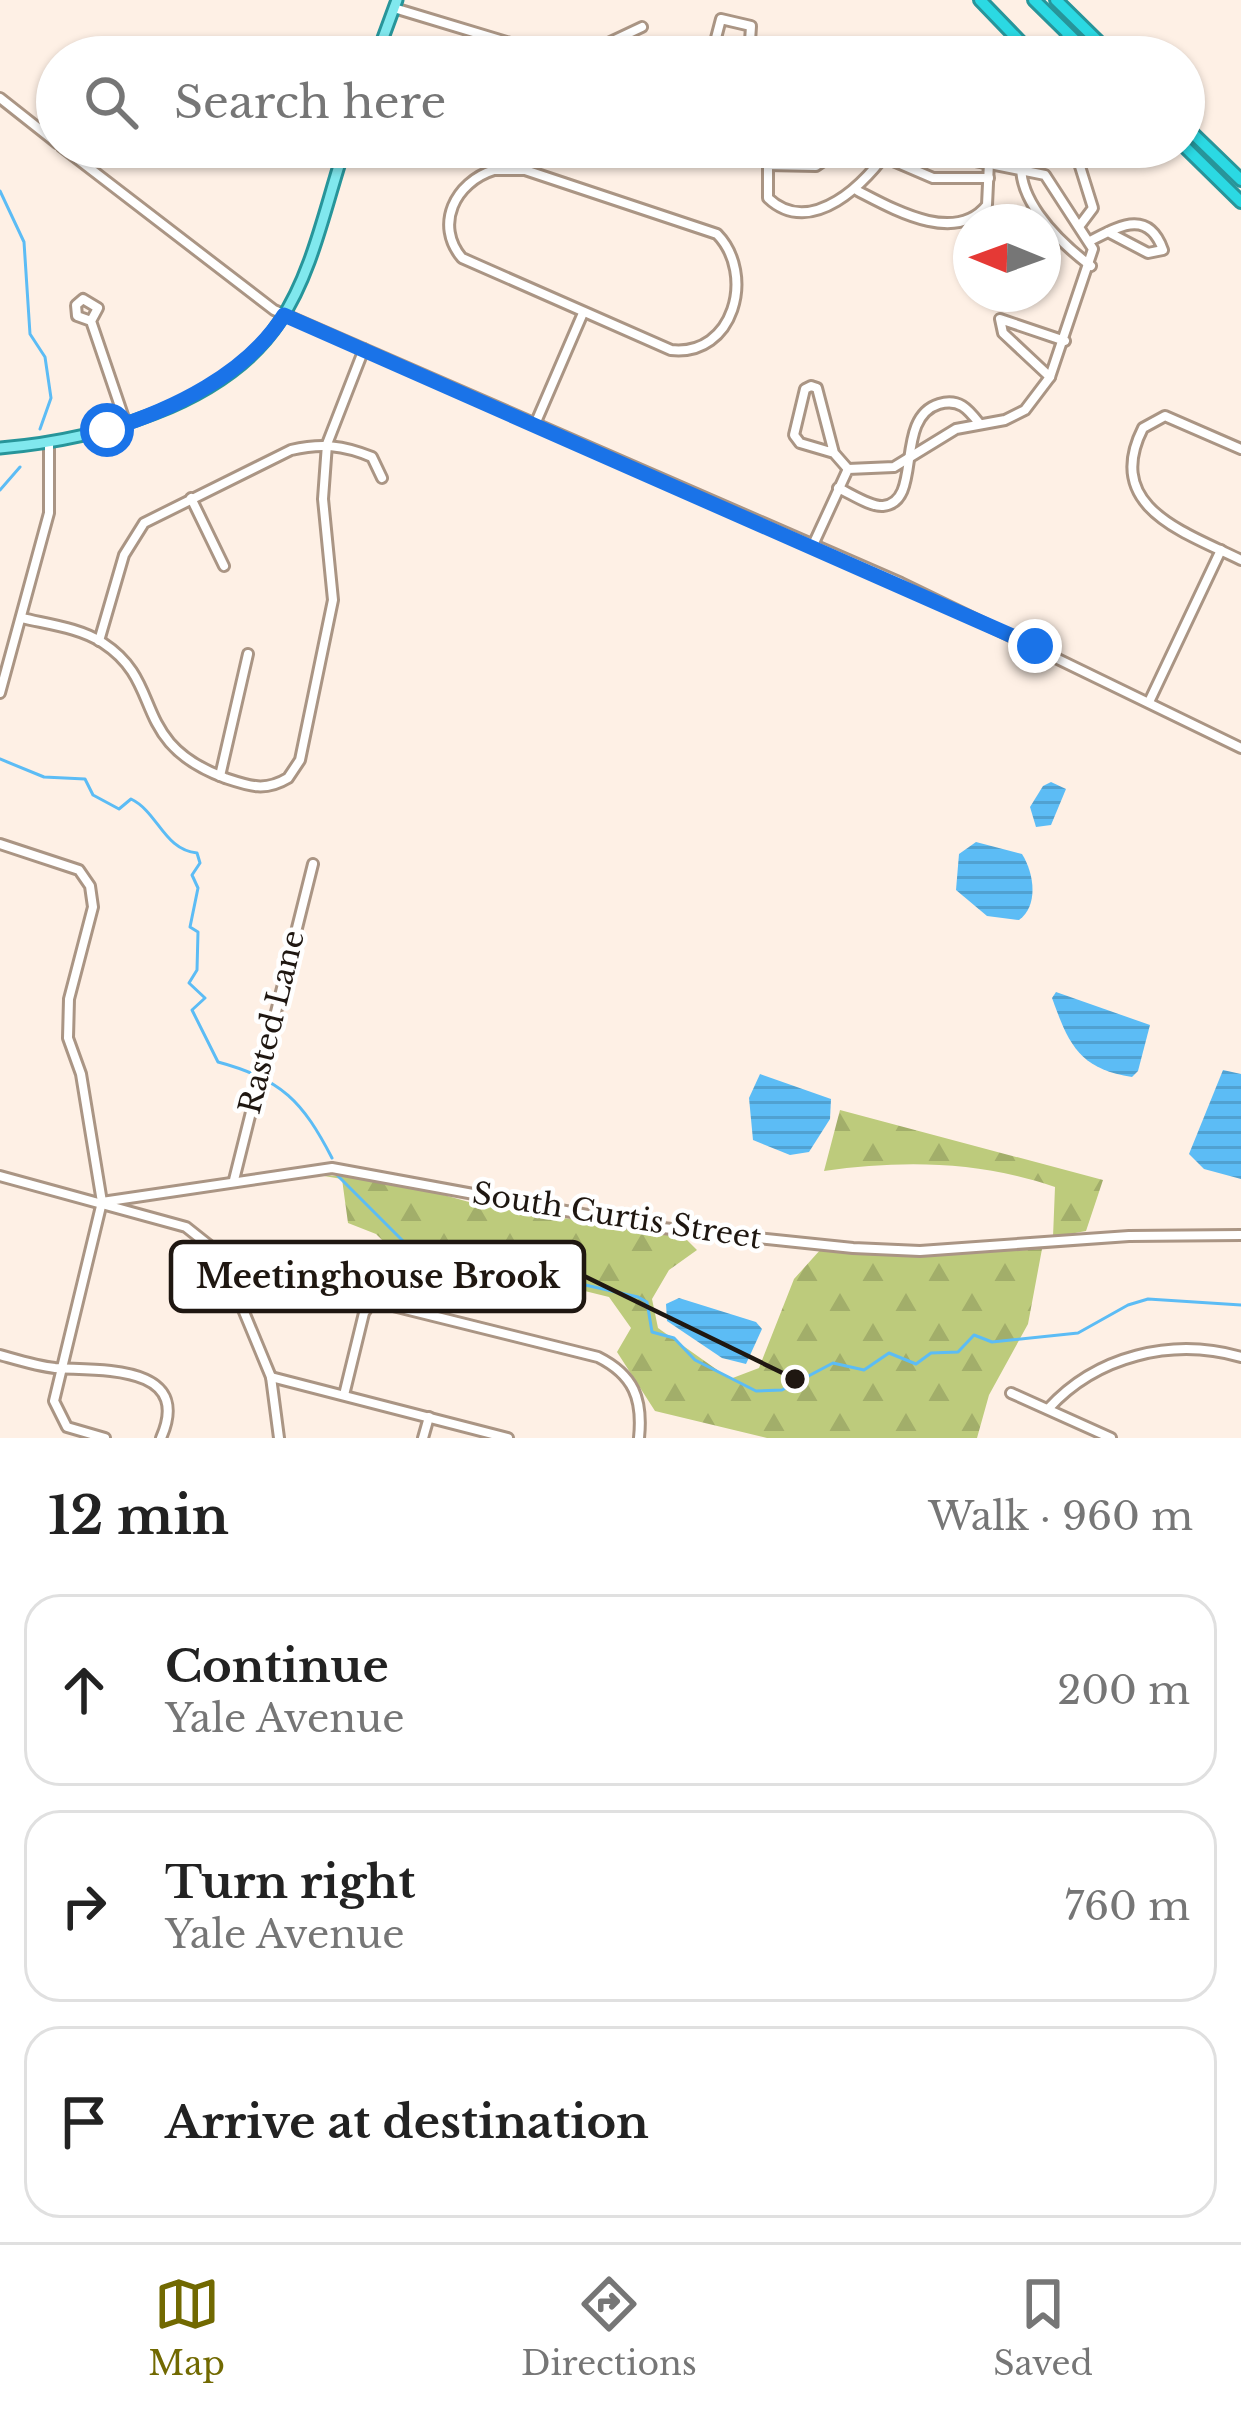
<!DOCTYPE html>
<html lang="en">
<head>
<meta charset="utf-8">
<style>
  body { margin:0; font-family:"Libre Baskerville",serif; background:#f6f6f6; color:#222 }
  .compass { position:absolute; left:953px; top:204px; width:108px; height:108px; border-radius:50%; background:#fff; box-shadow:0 3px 9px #0004; rotate:271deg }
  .stop { position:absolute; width:36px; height:36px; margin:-27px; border:9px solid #1a73e8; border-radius:50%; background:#fff }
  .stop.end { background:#1a73e8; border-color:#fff; box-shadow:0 3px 12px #0008 }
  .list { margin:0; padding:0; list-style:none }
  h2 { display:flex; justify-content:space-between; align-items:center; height:156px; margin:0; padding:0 48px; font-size:51px }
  h2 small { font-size:39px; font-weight:400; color:#767676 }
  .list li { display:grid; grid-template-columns:78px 1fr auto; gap:36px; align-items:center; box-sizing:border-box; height:192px; margin:0 24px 24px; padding:0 24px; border:3px solid #e0e0e0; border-radius:36px }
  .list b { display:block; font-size:45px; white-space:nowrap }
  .list p { margin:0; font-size:39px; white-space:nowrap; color:#767676 }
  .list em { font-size:39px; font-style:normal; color:#767676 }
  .icon { flex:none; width:66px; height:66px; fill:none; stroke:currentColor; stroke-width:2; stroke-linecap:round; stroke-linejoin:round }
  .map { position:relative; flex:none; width:1241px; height:1438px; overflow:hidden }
  .search { position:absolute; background:#fff; box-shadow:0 3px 9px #0004; left:36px; right:36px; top:36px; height:132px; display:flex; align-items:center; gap:30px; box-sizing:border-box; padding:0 42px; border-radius:66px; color:#767676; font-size:45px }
  .sheet { height:804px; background:#fff }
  nav { display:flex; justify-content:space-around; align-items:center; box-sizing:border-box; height:168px; border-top:3px solid #e0e0e0; background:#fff; font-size:33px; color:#767676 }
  nav a { display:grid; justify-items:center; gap:6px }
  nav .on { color:#716901 }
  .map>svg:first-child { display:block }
</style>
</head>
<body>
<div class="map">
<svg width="1241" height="1438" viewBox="0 0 1241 1438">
  <defs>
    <pattern id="forest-firs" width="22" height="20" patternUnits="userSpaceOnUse" patternTransform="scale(3)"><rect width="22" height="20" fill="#bdcb7c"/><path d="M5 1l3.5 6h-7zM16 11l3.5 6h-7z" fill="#a2ae6a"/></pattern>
    <pattern id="water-rules" width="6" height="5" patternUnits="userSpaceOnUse" patternTransform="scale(3)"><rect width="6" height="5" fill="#5cbcf5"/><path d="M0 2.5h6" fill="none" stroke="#50a1d1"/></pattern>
  </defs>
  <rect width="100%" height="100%" fill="#fef0e5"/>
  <g fill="url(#forest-firs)">
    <path d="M840,1110L1103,1180L1086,1231L1053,1237L1055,1187C978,1161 904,1160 824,1171Z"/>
    <polygon points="312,1174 390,1180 487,1207 682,1235 697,1250 669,1270 652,1299 658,1328 730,1379 759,1368 794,1279 821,1249 917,1256 1042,1249 1028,1324 989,1395 977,1438 767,1438 655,1411 617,1352 631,1328 609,1297 492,1268 484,1287 410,1267 376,1234 348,1223 342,1179"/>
  </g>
  <g fill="url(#water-rules)">
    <polygon points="1051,782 1066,789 1051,825 1036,827 1030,807 1043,786"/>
    <path d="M976,842L1022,854C1034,873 1039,905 1019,920L987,916L956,890L959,854Z"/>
    <path d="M1056,992L1150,1025L1138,1071L1132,1077C1078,1069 1068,1042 1052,998Z"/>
    <polygon points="1223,1070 1241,1074 1241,1179 1204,1169 1189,1154"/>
    <polygon points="760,1074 831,1099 830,1119 809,1152 790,1155 753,1140 749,1098"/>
    <polygon points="679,1298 756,1322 762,1329 746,1364 722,1358 667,1321 666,1304"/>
  </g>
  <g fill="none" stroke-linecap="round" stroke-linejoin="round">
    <g stroke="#5cbcf5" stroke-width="3">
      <polyline points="0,191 24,242 30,334 45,357 51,398 40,429"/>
      <polyline points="0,490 20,467"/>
      <path d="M0,759L44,777L85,779L93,795L119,809L131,799C158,812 164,850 197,853L200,863L192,875L198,888L190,927L198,932L197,970L189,983L205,998L192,1010L218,1062C282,1079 303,1102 332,1158"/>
      <polyline points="338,1176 406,1244 638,1297 647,1302 652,1332 674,1338 695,1360 756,1391 782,1390 833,1363 864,1370 889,1353 916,1364 931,1353 958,1352 974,1335 992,1342 1078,1333 1128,1305 1148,1299 1241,1305"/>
    </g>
    <defs>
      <g id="minor">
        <polyline points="394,8 553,56 589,52 642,27"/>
        <polyline points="711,57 721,19 751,26 749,57"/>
        <polyline points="0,98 57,143"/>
        <polyline points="62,147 274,310 901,583 1241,748"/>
        <path d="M775,147L768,165V198C811,239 868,182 890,147"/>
        <polyline points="982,147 984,161"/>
        <path d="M1026,147C1005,191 1059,242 1091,266"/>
        <polyline points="1043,147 1078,160 1093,208 1081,224"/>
        <polyline points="884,157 933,178 989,178"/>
        <polyline points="768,165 816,166 844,147"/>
        <path d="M494,170H525L717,234C756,274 734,357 671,350L462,258C434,225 455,182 494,170Z"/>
        <path d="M858,191C893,209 955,245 987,205L989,162"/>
        <path d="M1090,241C1118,227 1148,208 1163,250L1148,253L1108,232"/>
        <polyline points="91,321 77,316 76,305 83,299 98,308 91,321 126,424"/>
        <polyline points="1050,377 1003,333 1000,319 1065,341"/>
        <polyline points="536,422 583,313"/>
        <path d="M1241,449L1165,416L1143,428C1103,507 1184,532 1241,560"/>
        <polyline points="834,453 800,443 794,435 805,389 811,386 817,388 834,453 848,469"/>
        <path d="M838,488C850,493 870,507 883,506C924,502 893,418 939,404C959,398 968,409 979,423"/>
        <polyline points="191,498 224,566"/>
        <polyline points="813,545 848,469 894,467 956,429 1005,420 1025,410 1050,377 1093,249 1045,175 905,147"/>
        <path d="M22,618C47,624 81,628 103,643C166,684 129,742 225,778C249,786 265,792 288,778L300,760L333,600L323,499L327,444L364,349"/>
        <path d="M99,641L124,555L144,523L291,450C321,443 343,445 372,457L382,478"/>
        <polyline points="0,693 49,513 49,444"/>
        <polyline points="1149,702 1221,550"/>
        <polyline points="220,776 248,654"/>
        <polyline points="0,844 79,870 90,886 93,907 69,999 68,1038 81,1074 102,1202 54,1401 67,1427 105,1438"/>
        <polyline points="0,1176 186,1227 220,1254 271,1377 279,1438"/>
        <polyline points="234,1180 313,864"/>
        <polyline points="102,1202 332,1168 653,1227 853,1248 920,1251 1129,1236 1241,1235"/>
        <path d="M0,1355C18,1360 37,1366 55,1368C97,1371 194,1363 161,1438"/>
        <polyline points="271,1377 508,1438"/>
        <polyline points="1011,1393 1111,1438"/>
        <path d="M344,1395L364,1313L370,1304L381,1303L598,1357C634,1375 643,1399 639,1438"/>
        <path d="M1048,1409C1096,1356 1172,1337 1241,1357"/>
        <polyline points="423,1438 429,1417"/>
      </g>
      <g id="major">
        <polyline points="376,57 397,0"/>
        <path d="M0,448C94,440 225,406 280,321C313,272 326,203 345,147"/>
      </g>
      <g id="highway">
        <polyline points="980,0 1035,57"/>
        <polyline points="1034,0 1092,57"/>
        <polyline points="1056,0 1114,57"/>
        <polyline points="1066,39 1075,57"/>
        <polyline points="1184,125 1241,180"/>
        <polyline points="1184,146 1241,202"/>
      </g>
    </defs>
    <use href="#minor" stroke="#aa9584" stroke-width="14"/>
    <use href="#major" stroke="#27959a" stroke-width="15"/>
    <use href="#highway" stroke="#27959a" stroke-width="16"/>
    <use href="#minor" stroke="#fff" stroke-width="8"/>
    <use href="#major" stroke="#80e8ee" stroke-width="9"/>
    <use href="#highway" stroke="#2bd9e3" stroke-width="10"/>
  </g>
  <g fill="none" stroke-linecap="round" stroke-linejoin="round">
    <path stroke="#1a73e8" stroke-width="15" d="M107,430C172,410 247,374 284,315L1035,646"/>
  </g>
  <g text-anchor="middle" stroke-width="9" stroke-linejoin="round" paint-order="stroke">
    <g font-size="30" fill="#1f1711" stroke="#fff">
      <text transform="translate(272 1022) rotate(-76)" y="10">Rasted Lane</text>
      <text transform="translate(617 1216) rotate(9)" y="10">South Curtis Street</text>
    </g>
  </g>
  <path fill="none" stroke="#1f1711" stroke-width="4.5" d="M795 1379L584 1276"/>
  <circle fill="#1f1711" stroke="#fff" stroke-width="4.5" cx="795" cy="1379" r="12"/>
  <rect fill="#fff" stroke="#1f1711" stroke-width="4.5" x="171" y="1242" width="413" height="69" rx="12"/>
  <g font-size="33" text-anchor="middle" font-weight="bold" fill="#1f1711">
    <text x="378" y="1288">Meetinghouse Brook</text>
  </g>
</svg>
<svg class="compass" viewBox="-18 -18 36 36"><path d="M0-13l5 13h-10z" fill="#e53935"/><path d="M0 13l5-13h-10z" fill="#767676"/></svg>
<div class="stop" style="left:107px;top:430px"></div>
<div class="stop end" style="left:1035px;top:646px"></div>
<div class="search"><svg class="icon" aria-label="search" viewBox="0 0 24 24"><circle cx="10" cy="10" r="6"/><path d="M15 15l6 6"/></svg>Search here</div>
</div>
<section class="sheet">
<h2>12 min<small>Walk · 960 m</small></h2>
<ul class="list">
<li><svg class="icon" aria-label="ahead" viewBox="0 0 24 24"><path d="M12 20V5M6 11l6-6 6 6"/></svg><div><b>Continue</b><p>Yale Avenue</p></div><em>200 m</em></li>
<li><svg class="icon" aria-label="right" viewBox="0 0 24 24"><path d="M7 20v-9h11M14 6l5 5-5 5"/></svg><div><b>Turn right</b><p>Yale Avenue</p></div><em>760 m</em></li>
<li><svg class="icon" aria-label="arrive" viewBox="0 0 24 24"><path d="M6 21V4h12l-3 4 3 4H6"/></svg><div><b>Arrive at destination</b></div></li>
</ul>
</section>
<nav>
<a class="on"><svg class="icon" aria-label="map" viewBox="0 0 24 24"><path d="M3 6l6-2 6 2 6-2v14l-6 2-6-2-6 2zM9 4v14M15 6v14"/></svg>Map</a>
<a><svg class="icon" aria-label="directions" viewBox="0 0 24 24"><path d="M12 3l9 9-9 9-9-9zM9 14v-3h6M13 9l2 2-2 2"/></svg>Directions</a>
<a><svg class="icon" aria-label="saved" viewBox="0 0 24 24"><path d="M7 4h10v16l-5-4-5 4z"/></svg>Saved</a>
</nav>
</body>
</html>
